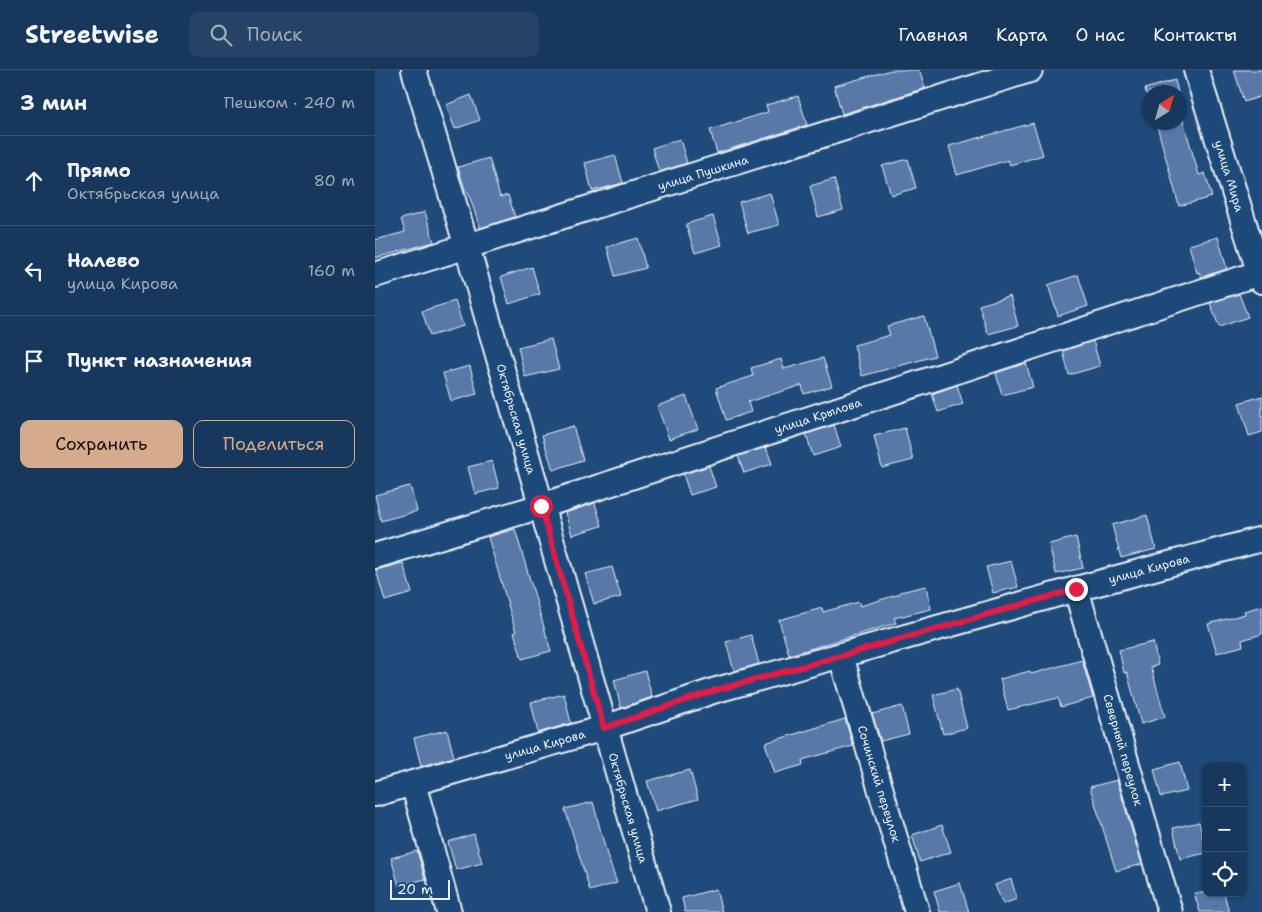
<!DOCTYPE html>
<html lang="ru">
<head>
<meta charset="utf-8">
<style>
  body { margin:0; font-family:"Shantell Sans",sans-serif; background:#244365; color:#f1f3f6 }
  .controls { position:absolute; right:15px; bottom:15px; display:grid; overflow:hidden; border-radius:10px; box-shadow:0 1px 4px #0004 }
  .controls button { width:45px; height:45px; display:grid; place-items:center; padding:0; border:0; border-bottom:1px solid #365272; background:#17385c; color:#f1f3f6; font:25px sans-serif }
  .compass { position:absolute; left:767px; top:15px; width:45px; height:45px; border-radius:50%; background:#17385c; box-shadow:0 1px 4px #0004; rotate:37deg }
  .scale { position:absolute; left:15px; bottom:12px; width:60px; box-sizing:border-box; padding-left:5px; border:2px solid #e8f1f8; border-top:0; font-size:14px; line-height:18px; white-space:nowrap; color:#e8f1f8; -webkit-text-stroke:4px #1f4a7a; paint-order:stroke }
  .stop { position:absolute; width:15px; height:15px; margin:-11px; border:4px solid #e11d48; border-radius:50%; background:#fff }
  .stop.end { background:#e11d48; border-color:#fff; box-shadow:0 1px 5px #0008 }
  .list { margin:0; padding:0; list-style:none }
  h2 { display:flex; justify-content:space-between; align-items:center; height:65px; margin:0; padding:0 20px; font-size:21px }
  h2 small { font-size:16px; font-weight:400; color:#9eacbb }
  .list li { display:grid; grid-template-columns:32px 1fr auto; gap:15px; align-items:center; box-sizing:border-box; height:90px; padding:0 20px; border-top:1px solid #365272 }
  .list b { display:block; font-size:19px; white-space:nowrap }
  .list p { margin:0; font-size:16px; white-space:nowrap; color:#9eacbb }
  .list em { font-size:16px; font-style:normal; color:#9eacbb }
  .actions { display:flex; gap:10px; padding:15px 20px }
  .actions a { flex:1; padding:11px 0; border:1px solid #d6ab8b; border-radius:10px; text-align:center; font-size:18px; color:#d6ab8b }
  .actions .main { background:#d6ab8b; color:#111 }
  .icon { flex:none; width:28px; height:28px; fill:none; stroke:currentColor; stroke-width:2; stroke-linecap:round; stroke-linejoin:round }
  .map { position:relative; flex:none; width:887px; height:842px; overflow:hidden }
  header { display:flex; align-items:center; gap:30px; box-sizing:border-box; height:70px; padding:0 25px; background:#17385c; border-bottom:1px solid #365272 }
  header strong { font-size:24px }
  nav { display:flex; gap:28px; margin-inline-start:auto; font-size:18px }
  .search { width:350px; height:45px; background:#244365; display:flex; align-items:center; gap:12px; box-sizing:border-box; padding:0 18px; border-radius:10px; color:#9eacbb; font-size:19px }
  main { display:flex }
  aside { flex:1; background:#17385c }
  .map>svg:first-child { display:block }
</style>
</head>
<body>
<header>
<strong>Streetwise</strong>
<div class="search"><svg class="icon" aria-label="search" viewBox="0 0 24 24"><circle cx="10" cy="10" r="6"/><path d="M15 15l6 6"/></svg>Поиск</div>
<nav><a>Главная</a><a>Карта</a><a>О нас</a><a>Контакты</a></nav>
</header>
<main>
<aside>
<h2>3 мин<small>Пешком · 240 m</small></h2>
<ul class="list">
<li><svg class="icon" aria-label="ahead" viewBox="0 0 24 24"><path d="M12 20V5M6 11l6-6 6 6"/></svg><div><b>Прямо</b><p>Октябрьская улица</p></div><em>80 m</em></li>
<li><svg class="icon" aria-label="left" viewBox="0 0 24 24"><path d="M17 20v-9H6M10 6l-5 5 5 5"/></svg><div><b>Налево</b><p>улица Кирова</p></div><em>160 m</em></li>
<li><svg class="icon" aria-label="arrive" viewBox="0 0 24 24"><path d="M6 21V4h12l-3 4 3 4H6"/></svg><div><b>Пункт назначения</b></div></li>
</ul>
<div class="actions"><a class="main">Сохранить</a><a>Поделиться</a></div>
</aside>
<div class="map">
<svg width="887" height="842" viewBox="0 0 887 842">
  <rect width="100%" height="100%" fill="#1f4a7a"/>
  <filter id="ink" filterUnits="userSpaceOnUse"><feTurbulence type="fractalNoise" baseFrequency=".02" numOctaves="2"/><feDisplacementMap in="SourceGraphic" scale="10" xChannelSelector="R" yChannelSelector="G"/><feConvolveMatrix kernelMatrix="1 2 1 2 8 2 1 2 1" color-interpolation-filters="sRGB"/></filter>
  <g filter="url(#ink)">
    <g fill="#5978a8" stroke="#e8f1f8">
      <polygon points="516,0 544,0 550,18 467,44 459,16"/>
      <polygon points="859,0 887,0 887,26 869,32"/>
      <polygon points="800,10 803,22 774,22 774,33 770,19"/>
      <polygon points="96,25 105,50 80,59 71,35"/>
      <polygon points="423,26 432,55 342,83 335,60 393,42 391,35"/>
      <polygon points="804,26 810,46 807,47 824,105 830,103 837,127 804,136 781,52 804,52"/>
      <polygon points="658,53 668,85 635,95 633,90 582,105 574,76"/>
      <polygon points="305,69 312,93 284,102 277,78"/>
      <polygon points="240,85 248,113 217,121 210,93"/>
      <polygon points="114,88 125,127 133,125 140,147 105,158 93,122 91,123 83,97"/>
      <polygon points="533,89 541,118 516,125 507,96"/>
      <polygon points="459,109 468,140 443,147 435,116"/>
      <polygon points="395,123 404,155 373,163 364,132"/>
      <polygon points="50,142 59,172 0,188 0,170 30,162 26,149"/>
      <polygon points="338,146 347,175 320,183 311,154"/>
      <polygon points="843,167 852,199 826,207 824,202 822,203 814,175"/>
      <polygon points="263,168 271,198 240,206 232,177"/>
      <polygon points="157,197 165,224 134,234 126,207"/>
      <polygon points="703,205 713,236 683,246 673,215"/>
      <polygon points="864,224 873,247 844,257 835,233"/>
      <polygon points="635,226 643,256 613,264 604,235"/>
      <polygon points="80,231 88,256 55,266 47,241"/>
      <polygon points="549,246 560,286 487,306 479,275 515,265 512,256"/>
      <polygon points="176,269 184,299 150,307 143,277"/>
      <polygon points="718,271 725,296 694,305 688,281"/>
      <polygon points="448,288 457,316 429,324 427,315 373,332 376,342 351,350 341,318 378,306 376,298 406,289 409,299"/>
      <polygon points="651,293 658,317 627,325 621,303"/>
      <polygon points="95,296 102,324 76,331 68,303"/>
      <polygon points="582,315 588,334 563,342 557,324"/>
      <polygon points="311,326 323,359 294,369 282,336"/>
      <polygon points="887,326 887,362 874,366 864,333"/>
      <polygon points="459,355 466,377 438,386 431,364"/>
      <polygon points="198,356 208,390 178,400 167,365"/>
      <polygon points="530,358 538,390 507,398 499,366"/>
      <polygon points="391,377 397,394 369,403 363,386"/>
      <polygon points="117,391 124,418 100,424 93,397"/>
      <polygon points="334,396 341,417 315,425 308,404"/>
      <polygon points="35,416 42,441 6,451 0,425"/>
      <polygon points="220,433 227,456 197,465 190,443"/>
      <polygon points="772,445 781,479 746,488 737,455"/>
      <polygon points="140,459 176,581 147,589 139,562 141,562 113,467"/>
      <polygon points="701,467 708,498 681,504 674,474"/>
      <polygon points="636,491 643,517 618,523 611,497"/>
      <polygon points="28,493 37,523 10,531 1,500"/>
      <polygon points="237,497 246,527 219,534 210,504"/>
      <polygon points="551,516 556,539 519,548 521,553 414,585 404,550 447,538 448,542 484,532 485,536 525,524 525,522"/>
      <polygon points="887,536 887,564 867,570 868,576 842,583 833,554 870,544 869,541"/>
      <polygon points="376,565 384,594 359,601 351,572"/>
      <polygon points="778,572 783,595 776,597 790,647 766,654 752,602 749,603 744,580"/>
      <polygon points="707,590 718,628 686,637 683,628 633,640 625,609 655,601 656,604"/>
      <polygon points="270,601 277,627 246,638 239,610"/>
      <polygon points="582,619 592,658 568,664 558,625"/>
      <polygon points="189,624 196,653 163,663 156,632"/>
      <polygon points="527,636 534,664 506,671 497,644"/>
      <polygon points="470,649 478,676 427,690 428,695 400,703 390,673"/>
      <polygon points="72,660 79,687 46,696 39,668"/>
      <polygon points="805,692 812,721 786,727 779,699"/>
      <polygon points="315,700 323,729 281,741 272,711"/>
      <polygon points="742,710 767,794 741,801 715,717"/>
      <polygon points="218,732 232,785 242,813 215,821 190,739"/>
      <polygon points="824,752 831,783 805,789 798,758"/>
      <polygon points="567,755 576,782 545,792 537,765"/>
      <polygon points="99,764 107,793 81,800 73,772"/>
      <polygon points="42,781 50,809 24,816 16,788"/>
      <polygon points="636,809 642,829 628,834 620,815"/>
      <polygon points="585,813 594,842 565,842 559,821"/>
      <polygon points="341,819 347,842 310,842 307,828"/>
      <polygon points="819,823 849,823 854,842 825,842"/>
    </g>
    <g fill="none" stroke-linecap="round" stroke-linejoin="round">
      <defs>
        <g id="minor">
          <polyline points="39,0 92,177 283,842"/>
          <polyline points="821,0 887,211"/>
          <polyline points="0,205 655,0"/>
          <polyline points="0,486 166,436 884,203"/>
          <polyline points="701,519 795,842"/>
          <polyline points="466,586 542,842"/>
          <polyline points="38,713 74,842"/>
          <polyline points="0,724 229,658 338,621 701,519 887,469"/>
        </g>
      </defs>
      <use href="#minor" stroke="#e8f1f8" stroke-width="28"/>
      <use href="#minor" stroke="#1f4a7a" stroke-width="24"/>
    </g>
  </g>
  <g fill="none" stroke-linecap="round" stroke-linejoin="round" filter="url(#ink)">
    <polyline stroke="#e11d48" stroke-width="6" points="166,436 229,658 338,621 466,586 701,519"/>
  </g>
  <g text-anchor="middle" stroke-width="5" stroke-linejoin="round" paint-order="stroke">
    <g font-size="12" fill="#e8f1f8" stroke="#1f4a7a">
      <text transform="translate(328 103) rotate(-17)" y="4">улица Пушкина</text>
      <text transform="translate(854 106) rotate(73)" y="4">улица Мира</text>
      <text transform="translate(443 346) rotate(-18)" y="4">улица Крылова</text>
      <text transform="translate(141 349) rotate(74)" y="4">Октябрьская улица</text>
      <text transform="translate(774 499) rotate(-15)" y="4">улица Кирова</text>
      <text transform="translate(170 675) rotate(-16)" y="4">улица Кирова</text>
      <text transform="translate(748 680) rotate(74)" y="4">Северный переулок</text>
      <text transform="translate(504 714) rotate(73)" y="4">Сочинский переулок</text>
      <text transform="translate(253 738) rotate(74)" y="4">Октябрьская улица</text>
    </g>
  </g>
</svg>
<div class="controls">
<button>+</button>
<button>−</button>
<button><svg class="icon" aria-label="locate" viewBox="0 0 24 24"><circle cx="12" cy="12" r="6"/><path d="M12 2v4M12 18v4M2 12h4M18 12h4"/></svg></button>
</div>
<svg class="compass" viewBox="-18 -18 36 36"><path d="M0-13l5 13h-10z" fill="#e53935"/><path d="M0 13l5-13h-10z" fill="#9eacbb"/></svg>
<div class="scale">20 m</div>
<div class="stop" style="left:166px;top:436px"></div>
<div class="stop end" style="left:701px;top:519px"></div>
</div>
</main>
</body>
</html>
